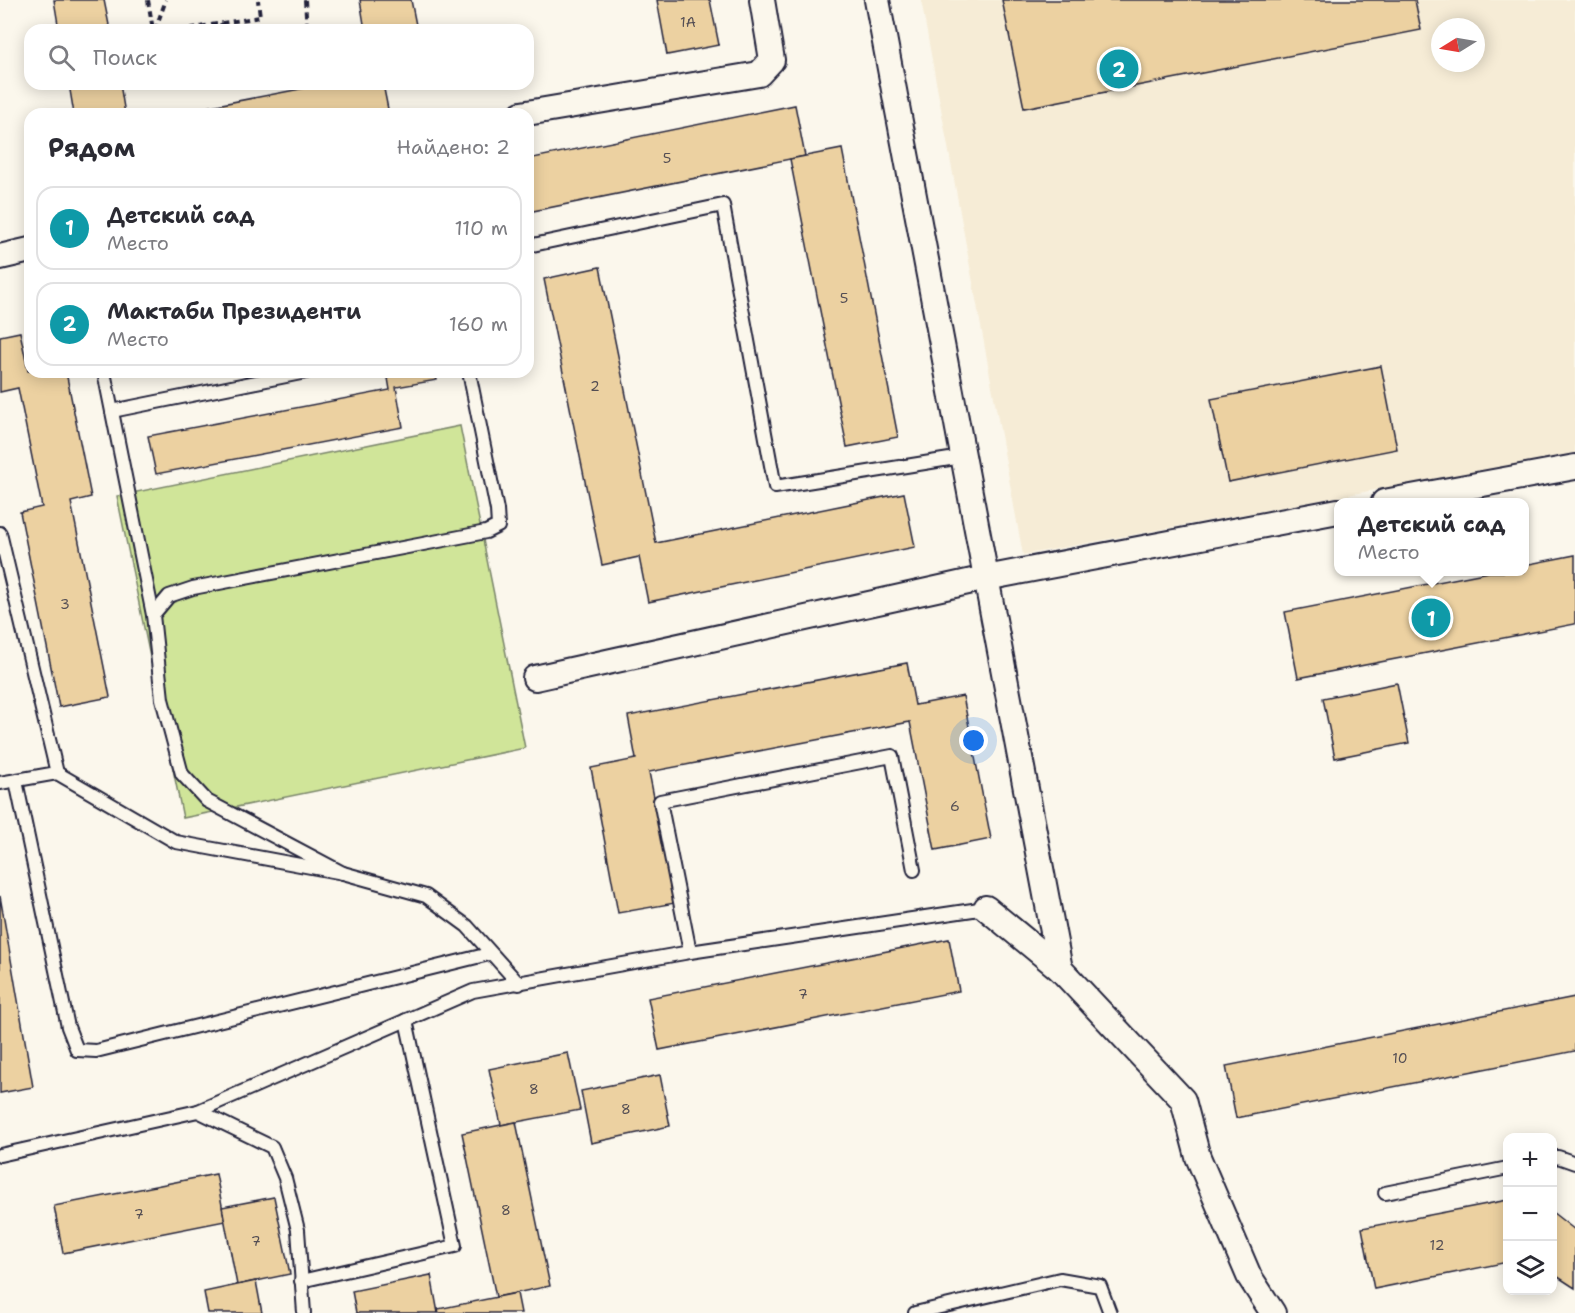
<!DOCTYPE html>
<html lang="ru">
<head>
<meta charset="utf-8">
<style>
  body { margin:0; font-family:"Shantell Sans",sans-serif; background:#f7f7f7; color:#2b2b33 }
  .controls { position:absolute; right:18px; bottom:18px; display:grid; overflow:hidden; border-radius:12px; box-shadow:0 3px 15px #0003 }
  .controls button { width:54px; height:54px; display:grid; place-items:center; padding:0; border:0; border-bottom:2px solid #e1e1e2; background:#fff; color:#2b2b33; font:30px sans-serif }
  .compass { position:absolute; left:1431px; top:18px; width:54px; height:54px; border-radius:50%; background:#fff; box-shadow:0 3px 15px #0003; rotate:259deg }
  .you { position:absolute; left:974px; top:741px; width:21px; height:21px; margin:-15px; border:4px solid #fff; border-radius:50%; background:#1a73e8; box-shadow:0 0 0 9px #1a73e833 }
  .badge { display:grid; place-items:center; width:39px; height:39px; border-radius:50%; background:#ea580c; color:#fff; font-size:20px; font-weight:700 }
  .pin { position:absolute; translate:-50% -50%; border:3px solid #fff; box-shadow:0 2px 6px #0006 }
  .popup { position:absolute; left:1334px; top:498px; width:195px; height:78px; box-sizing:border-box; display:grid; place-content:center; border-radius:12px; background:#fff; filter:drop-shadow(0 2px 4px #0005); font-size:20px; white-space:nowrap; color:#7c7c81 }
  .popup b { font-size:22px; color:#2b2b33 }
  .popup::after { content:''; position:absolute; left:50%; top:100%; margin-left:-12px; border:12px solid transparent; border-top-color:#fff }
  .list { margin:0; padding:0; list-style:none }
  h2 { display:flex; justify-content:space-between; align-items:center; height:78px; margin:0; padding:0 24px; font-size:26px }
  h2 small { font-size:20px; font-weight:400; color:#7c7c81 }
  .list li { display:grid; grid-template-columns:39px 1fr auto; gap:18px; align-items:center; box-sizing:border-box; height:84px; margin:0 12px 12px; padding:0 12px; border:2px solid #e1e1e2; border-radius:18px }
  .list b { display:block; font-size:22px; white-space:nowrap }
  .list p { margin:0; font-size:20px; white-space:nowrap; color:#7c7c81 }
  .list em { font-size:20px; font-style:normal; color:#7c7c81 }
  .icon { flex:none; width:33px; height:33px; fill:none; stroke:currentColor; stroke-width:2; stroke-linecap:round; stroke-linejoin:round }
  .map { position:relative; flex:none; width:1575px; height:1313px; overflow:hidden }
  .search { position:absolute; background:#fff; box-shadow:0 3px 15px #0003; left:24px; top:24px; width:510px; height:66px; display:flex; align-items:center; gap:15px; box-sizing:border-box; padding:0 21px; border-radius:18px; color:#7c7c81; font-size:22px }
  .panel { position:absolute; background:#fff; box-shadow:0 3px 15px #0003; left:24px; top:108px; width:510px; height:270px; border-radius:18px }
  .map>svg:first-child { display:block }
</style>
</head>
<body>
<div class="map">
<svg width="1575" height="1313" viewBox="0 0 1575 1313">
  <rect width="100%" height="100%" fill="#fbf7ec"/>
  <filter id="ink" filterUnits="userSpaceOnUse"><feTurbulence type="fractalNoise" baseFrequency=".0167" numOctaves="2"/><feDisplacementMap in="SourceGraphic" scale="12" xChannelSelector="R" yChannelSelector="G"/><feConvolveMatrix kernelMatrix="1 2 1 2 8 2 1 2 1" color-interpolation-filters="sRGB"/></filter>
  <g filter="url(#ink)">
    <path fill="#f6ecd6" fill-rule="evenodd" d="M921,0H1575V453L1023,555ZM1440,27H1476V63H1440Z"/>
    <polygon fill="#d0e599" stroke="#79846a" stroke-width="1.5" points="460,426 525,748 183,818 117,496"/>
    <g fill="#ecd1a1" stroke="#22223b" stroke-width="1.5">
      <polygon points="54,0 104,0 110,30 59,30"/>
      <polygon points="360,0 411,0 417,30 365,30"/>
      <polygon points="657,0 710,0 719,45 667,55"/>
      <polygon points="1002,0 1415,0 1421,30 1024,108"/>
      <polygon points="69,84 120,84 125,114 74,114"/>
      <polygon points="326,84 383,84 389,114 170,114"/>
      <polygon points="795,105 805,156 528,212 528,159"/>
      <polygon points="842,149 898,437 847,447 790,159"/>
      <polygon points="600,267 656,543 904,493 915,547 648,602 639,557 602,565 544,279"/>
      <polygon points="20,332 28,371 66,372 91,497 71,502 110,697 59,707 20,512 42,507 18,388 0,392 0,336"/>
      <polygon points="1381,366 1397,449 1228,482 1211,399"/>
      <polygon points="387,372 435,372 437,380 396,387 403,427 156,474 148,436 390,390"/>
      <polygon points="1575,555 1575,624 1298,678 1285,612 1489,572 1524,572 1524,565"/>
      <polygon points="907,663 915,705 963,696 991,839 935,850 910,722 649,772 675,903 618,913 591,768 636,759 628,716"/>
      <polygon points="1397,683 1409,743 1335,758 1323,698"/>
      <polygon points="0,896 33,1087 0,1093"/>
      <polygon points="949,939 959,991 659,1050 648,998"/>
      <polygon points="1575,997 1575,1051 1236,1118 1226,1066"/>
      <polygon points="568,1053 580,1110 501,1125 489,1069"/>
      <polygon points="660,1075 670,1126 591,1143 581,1091"/>
      <polygon points="516,1122 550,1286 496,1297 462,1133"/>
      <polygon points="216,1174 225,1221 63,1253 54,1206"/>
      <polygon points="274,1197 290,1274 237,1285 222,1207"/>
      <polygon points="1508,1200 1508,1262 1374,1289 1362,1228"/>
      <polygon points="1552,1212 1575,1230 1575,1288 1555,1275 1552,1277"/>
      <polygon points="431,1275 438,1313 356,1313 352,1291"/>
      <polygon points="256,1281 262,1313 208,1313 204,1292"/>
      <polygon points="517,1293 521,1313 439,1313 438,1309"/>
    </g>
    <g fill="none" stroke-linecap="round" stroke-linejoin="round">
      <defs>
        <g id="lane">
          <polyline points="528,246 723,205 775,487 962,457"/>
          <polyline points="104,372 153,615"/>
          <polyline points="112,411 306,372"/>
          <polyline points="0,533 57,773"/>
          <polyline points="16,781 68,1027 77,1050 96,1051 489,954"/>
          <polyline points="0,783 57,773 176,842 343,873 426,896 467,926 519,984"/>
          <polyline points="343,873 207,801 182,774 162,699 153,615 169,596 193,588 486,532 498,526 497,510 469,372"/>
          <polyline points="690,952 660,801 892,756 914,870"/>
          <polyline points="198,1111 272,1147 285,1178 298,1230 304,1313"/>
          <polyline points="0,1155 198,1111 473,991 690,952 986,908"/>
          <polyline points="1552,1158 1558,1157 1575,1163"/>
          <polyline points="1385,1193 1508,1168"/>
          <polyline points="301,1281 455,1246 406,1020"/>
          <polyline points="915,1313 1060,1279 1100,1286 1110,1313"/>
        </g>
        <g id="street">
          <polyline points="877,0 1060,969"/>
          <polyline points="521,114 759,74 772,60 762,0"/>
          <polyline points="0,257 30,250"/>
          <polyline points="1384,502 1575,467"/>
          <polyline points="535,678 986,578 1338,511"/>
          <polyline points="986,908 1060,969 1183,1100 1198,1157 1249,1276 1273,1313"/>
        </g>
      </defs>
      <use href="#lane" stroke="#22223b" stroke-width="16"/>
      <use href="#street" stroke="#22223b" stroke-width="28"/>
      <g stroke="#22223b" stroke-width="4" stroke-dasharray="6 4.5" stroke-linecap="butt">
        <polyline points="148,0 153,30"/>
        <polyline points="305,0 307,30"/>
        <polyline points="221,23 223,30"/>
        <polyline points="155,30 166,0"/>
        <polyline points="180,30 260,17 258,0"/>
      </g>
      <use href="#lane" stroke="#fbf7ec" stroke-width="12"/>
      <use href="#street" stroke="#fbf7ec" stroke-width="24"/>
    </g>
  </g>
  <g text-anchor="middle" stroke-width="6" stroke-linejoin="round" paint-order="stroke">
    <g font-size="14" fill="#544e54">
      <text x="688" y="27">1А</text>
      <text x="667" y="163">5</text>
      <text x="844" y="303">5</text>
      <text x="595" y="391">2</text>
      <text x="65" y="609">3</text>
      <text x="955" y="811">6</text>
      <text x="803" y="999">7</text>
      <text x="1400" y="1063">10</text>
      <text x="534" y="1094">8</text>
      <text x="626" y="1114">8</text>
      <text x="506" y="1215">8</text>
      <text x="139" y="1219">7</text>
      <text x="256" y="1246">7</text>
      <text x="1437" y="1250">12</text>
    </g>
  </g>
</svg>
<div class="controls">
<button>+</button>
<button>−</button>
<button><svg class="icon" aria-label="layers" viewBox="0 0 24 24"><path d="M12 4l9 5-9 5-9-5zM3 14l9 5 9-5"/></svg></button>
</div>
<svg class="compass" viewBox="-18 -18 36 36"><path d="M0-13l5 13h-10z" fill="#e53935"/><path d="M0 13l5-13h-10z" fill="#7c7c81"/></svg>
<div class="you"></div>
<div class="pin badge" style="left:1431px;top:618px;background:#0f9aa8">1</div>
<div class="popup"><b>Детский сад</b>Место</div>
<div class="pin badge" style="left:1119px;top:69px;background:#0f9aa8">2</div>
<div class="search"><svg class="icon" aria-label="search" viewBox="0 0 24 24"><circle cx="10" cy="10" r="6"/><path d="M15 15l6 6"/></svg>Поиск</div>
<section class="panel">
<h2>Рядом<small>Найдено: 2</small></h2>
<ul class="list">
<li><span class="badge" style="background:#0f9aa8">1</span><div><b>Детский сад</b><p>Место</p></div><em>110 m</em></li>
<li><span class="badge" style="background:#0f9aa8">2</span><div><b>Мактаби Президенти</b><p>Место</p></div><em>160 m</em></li>
</ul>
</section>
</div>
</body>
</html>
